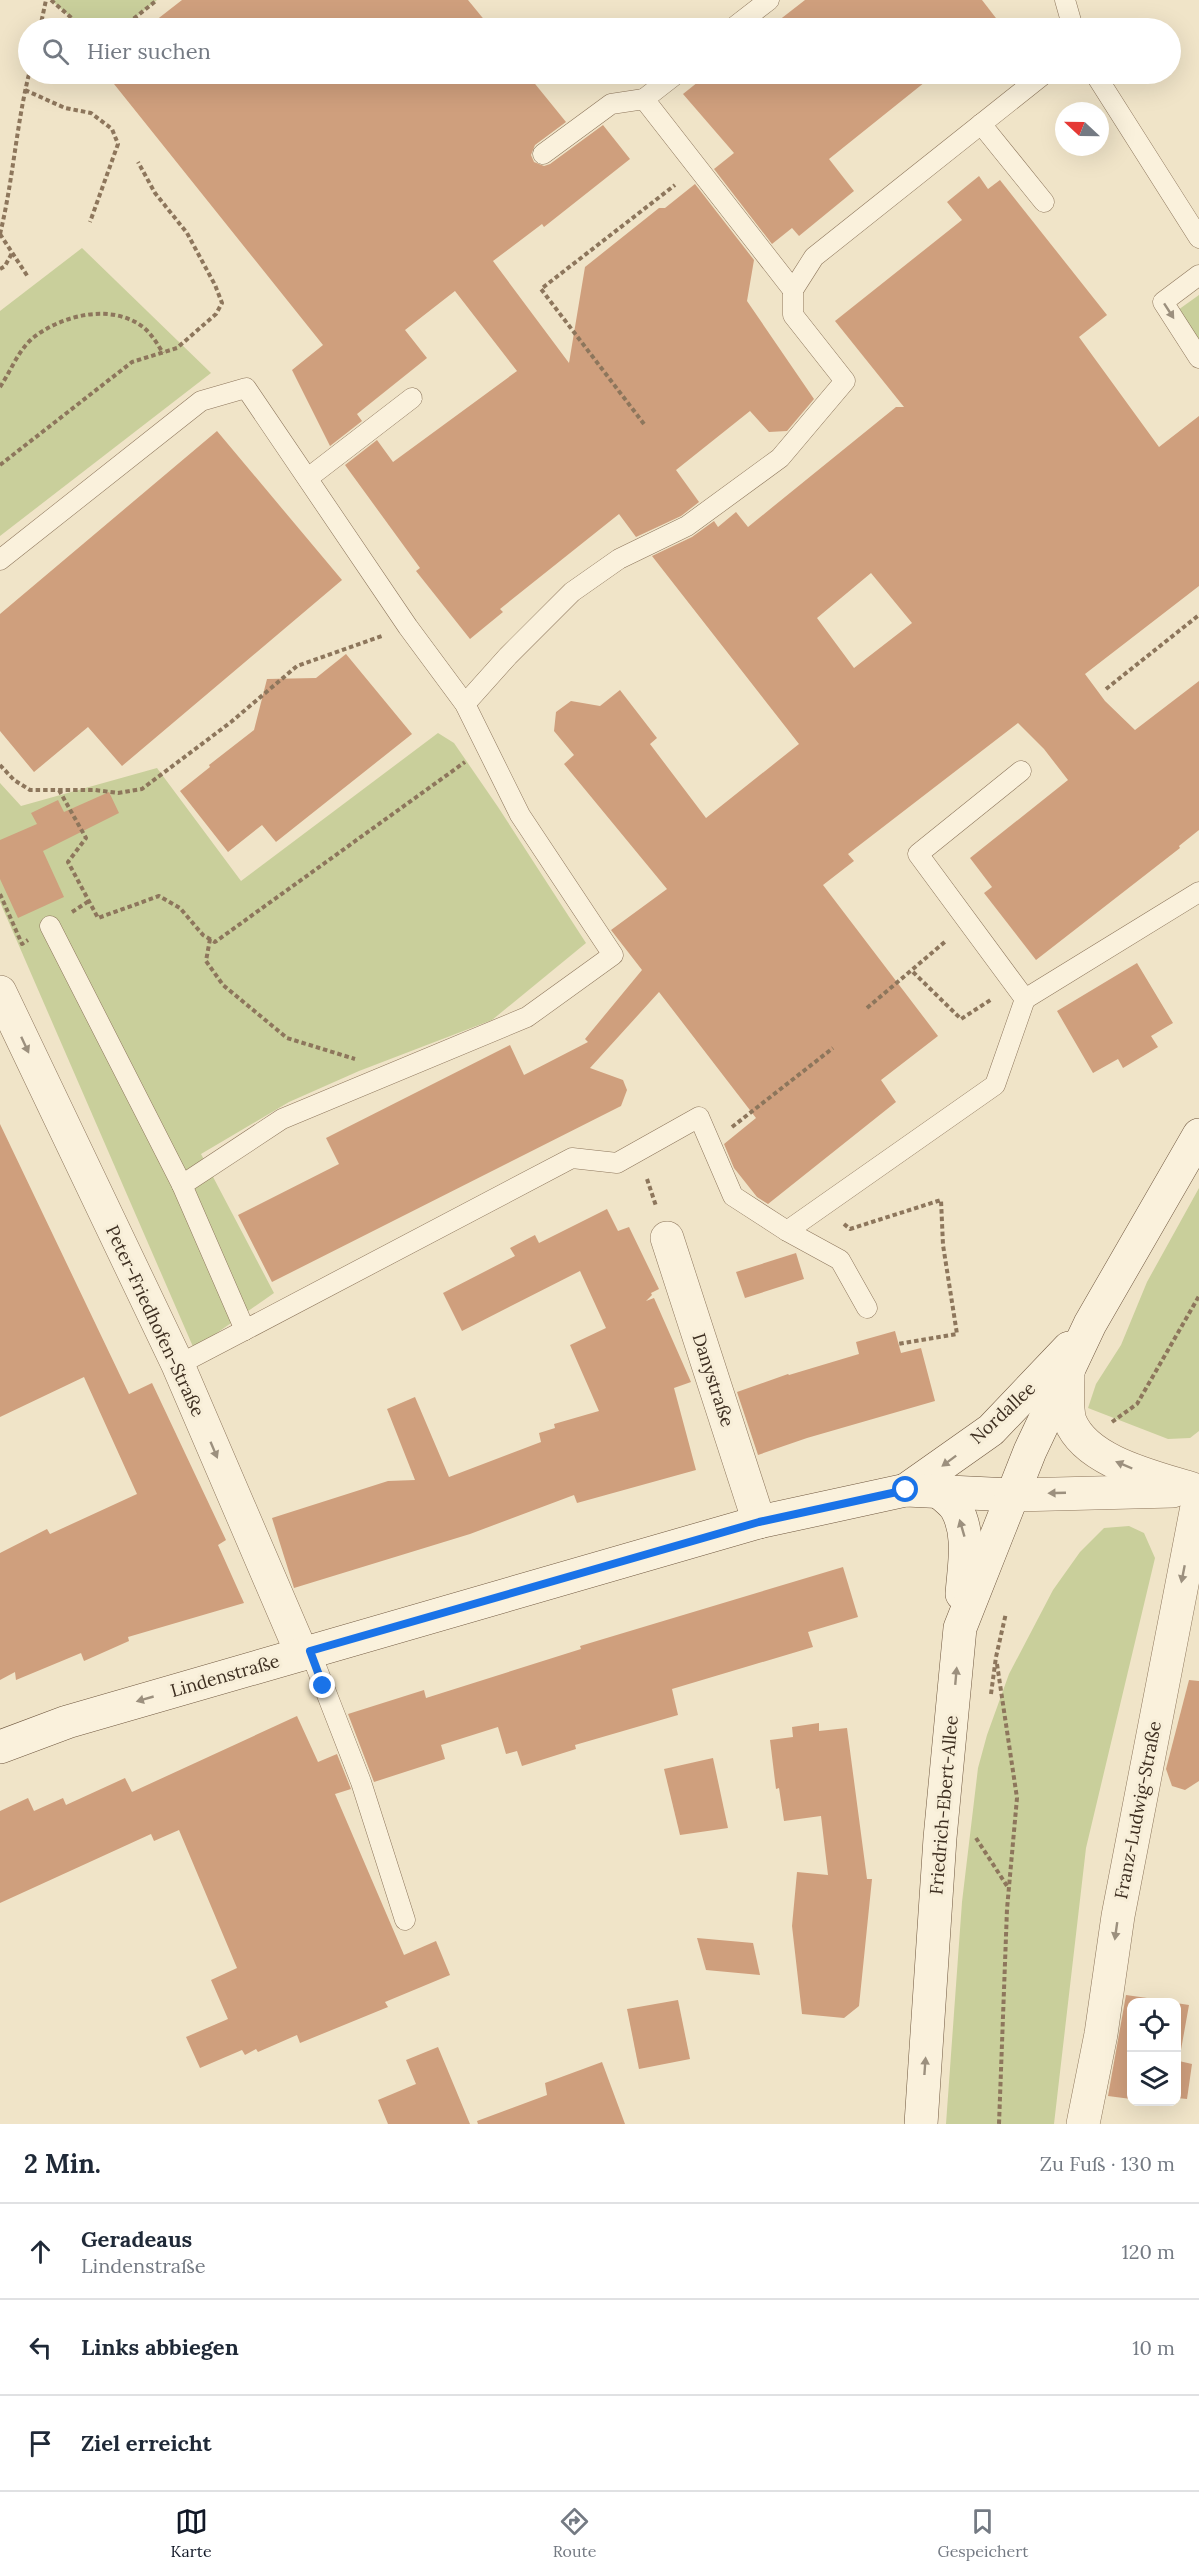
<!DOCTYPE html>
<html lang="de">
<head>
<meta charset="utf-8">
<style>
  body { margin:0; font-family:Lora,serif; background:#f6f6f7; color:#1f2937 }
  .controls { position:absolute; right:18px; bottom:18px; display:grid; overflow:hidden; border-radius:12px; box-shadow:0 6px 24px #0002 }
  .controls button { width:54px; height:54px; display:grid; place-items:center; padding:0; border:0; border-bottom:2px solid #e0e1e3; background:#fff; color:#1f2937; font:30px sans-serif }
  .compass { position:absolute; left:1055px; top:102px; width:54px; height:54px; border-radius:50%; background:#fff; box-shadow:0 6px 24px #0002; rotate:292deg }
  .stop { position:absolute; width:18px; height:18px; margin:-14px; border:4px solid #1a73e8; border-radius:50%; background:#fff }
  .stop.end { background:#1a73e8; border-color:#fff; box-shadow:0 2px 6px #0008 }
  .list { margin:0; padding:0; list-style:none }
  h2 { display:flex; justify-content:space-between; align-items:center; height:78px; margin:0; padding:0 24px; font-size:26px }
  h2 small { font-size:20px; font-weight:400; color:#747a83 }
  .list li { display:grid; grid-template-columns:39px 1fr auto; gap:18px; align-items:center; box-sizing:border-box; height:96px; padding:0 24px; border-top:2px solid #e0e1e3 }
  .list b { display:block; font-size:22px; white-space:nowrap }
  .list p { margin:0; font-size:20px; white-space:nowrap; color:#747a83 }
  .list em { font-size:20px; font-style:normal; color:#747a83 }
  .icon { flex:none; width:33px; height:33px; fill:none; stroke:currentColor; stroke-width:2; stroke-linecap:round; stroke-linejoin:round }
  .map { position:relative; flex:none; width:1199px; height:2124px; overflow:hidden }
  .search { position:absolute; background:#fff; box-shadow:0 6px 24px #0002; left:18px; right:18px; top:18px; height:66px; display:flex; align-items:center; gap:15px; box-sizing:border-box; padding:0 21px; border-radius:33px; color:#747a83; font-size:22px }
  .sheet { height:366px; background:#fff }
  nav { display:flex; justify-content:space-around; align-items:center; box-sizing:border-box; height:84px; border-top:2px solid #e0e1e3; background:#fff; font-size:16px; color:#747a83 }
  nav a { display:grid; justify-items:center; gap:3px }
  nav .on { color:#111827 }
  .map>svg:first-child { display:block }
</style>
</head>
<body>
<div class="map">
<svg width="1199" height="2124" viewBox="0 0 1199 2124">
  <rect width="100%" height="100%" fill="#f0e4c8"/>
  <g fill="#c9cf9b">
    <polygon points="51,0 157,0 122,28 83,28"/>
    <polygon points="82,248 211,373 0,536 0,311"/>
    <polygon points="1199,295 1199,340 1178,310"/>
    <polygon points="438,733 454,743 498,807 586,943 492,1020 359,1071 289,1102 201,1154 274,1293 194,1349 0,902 0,783 21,806 157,768 241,881"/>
    <polygon points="1199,1188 1199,1431 1190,1438 1168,1439 1088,1408 1096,1384 1121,1345 1147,1282"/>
    <polygon points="1129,1526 1144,1533 1155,1558 1086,1848 1054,2124 946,2124 962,1902 978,1768 987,1735 1009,1674 1053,1590 1080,1552 1104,1528"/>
  </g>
  <g fill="#cf9f7d" fill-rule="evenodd">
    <polygon points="182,0 468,0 491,28 146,28"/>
    <polygon points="805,0 982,0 999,22 991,28 769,28"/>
    <polygon points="106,74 527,74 566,122 535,145 531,155 534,162 544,166 550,164 603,125 630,159 544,227 542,224 493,261 569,363 585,267 659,208 665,208 695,184 754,260 747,301 814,399 787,431 769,432 750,411 676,470 699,502 681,516 636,537 619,514 500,609 503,612 470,639 416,571 420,568 345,465 377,440 393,462 517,371 455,291 405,330 427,358 357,414 362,421 330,446 292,370 323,345"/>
    <polygon points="708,74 935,74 829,159 854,191 799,236 792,228 772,244 714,169 734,153 683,94"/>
    <path d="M979,176L988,189L1000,180L1107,315L1079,337L1159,447L1199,416V586L1085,674L1105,701L1135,730L1199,681V830L1179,846L1180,848L1036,960L984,893L992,887L970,858L1068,780L1044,749L1018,723L848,854L854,861L823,885L938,1036L881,1080L896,1102L768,1204L757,1197L734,1168L724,1144L756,1118L659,992L590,1068L623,1080L627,1090L621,1106L272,1282L238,1215L339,1164L326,1138L510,1045L524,1075L588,1042L585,1039L642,970L611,930L667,889L564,764L574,755L554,731L556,712L571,701L600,706L620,690L657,738L650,744L706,818L799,744L652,556L692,537L714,521L718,527L736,512L748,527L896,407H904L835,321L962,220L947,202ZM871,573L912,623L854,668L817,618Z"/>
    <polygon points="217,431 342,580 122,766 88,727 34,772 0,731 0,614"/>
    <polygon points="346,654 412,734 276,842 262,825 228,852 180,791 210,767 209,765 254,730 267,679 316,678"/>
    <polygon points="109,792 119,813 43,851 64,897 18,918 0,879 0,840 37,824 31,813 58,800 64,812"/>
    <polygon points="1137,963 1173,1023 1151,1036 1158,1047 1123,1068 1118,1059 1093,1073 1057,1011"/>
    <polygon points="0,1124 129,1394 152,1383 226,1540 218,1545 244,1603 128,1637 129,1641 84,1661 81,1653 16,1680 15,1672 0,1680 0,1553 47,1529 50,1534 137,1494 84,1377 0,1417"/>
    <polygon points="607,1209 618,1231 629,1227 659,1289 651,1293 652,1295 646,1301 654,1298 691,1382 674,1388 696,1470 577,1503 574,1495 470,1534 294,1588 272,1518 388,1481 415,1480 387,1409 415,1397 449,1477 541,1442 539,1433 555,1428 554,1424 599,1411 570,1345 606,1328 580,1271 462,1331 443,1293 515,1256 510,1248 535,1235 539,1243"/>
    <polygon points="796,1253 804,1279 745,1298 736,1272"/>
    <polygon points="895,1331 901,1353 921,1348 935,1401 807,1438 758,1455 737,1392 788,1374 789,1375 859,1354 856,1342"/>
    <polygon points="843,1567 858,1617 808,1632 813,1647 672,1689 678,1715 575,1745 576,1749 522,1766 517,1751 506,1754 498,1727 441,1745 445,1759 374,1782 348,1714 424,1690 426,1698 581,1649 580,1646"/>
    <polygon points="1189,1680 1199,1681 1199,1781 1185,1790 1172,1786 1166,1769"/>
    <polygon points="297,1716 318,1762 337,1754 351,1789 335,1794 404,1955 436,1941 450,1975 385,2002 388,2007 300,2043 297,2035 258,2052 256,2049 245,2055 242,2050 200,2068 186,2037 228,2019 211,1980 237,1968 179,1830 154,1841 151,1834 0,1903 0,1811 28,1798 34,1811 63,1798 66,1805 125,1778 132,1792"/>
    <polygon points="819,1723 819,1731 847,1728 867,1879 872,1879 859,2006 844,2018 802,2014 792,1926 797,1872 828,1875 821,1816 784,1821 779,1788 776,1789 770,1740 793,1737 792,1727"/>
    <polygon points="713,1758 728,1828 680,1835 664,1769"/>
    <polygon points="697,1938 753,1943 760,1975 706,1970"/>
    <polygon points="1126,1995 1175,2002 1131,2002 1131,2099 1108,2096"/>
    <polygon points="678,2000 690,2059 639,2069 627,2009"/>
    <polygon points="1176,2003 1189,2005 1179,2061 1192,2064 1187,2099 1177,2098 1176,2104 1154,2102 1176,2102"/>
    <polygon points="438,2047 470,2124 388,2124 378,2100 416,2084 406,2060"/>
    <polygon points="602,2062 625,2124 478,2124 477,2121 547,2095 545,2083"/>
  </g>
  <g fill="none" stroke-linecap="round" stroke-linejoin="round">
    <defs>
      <g id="service">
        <polyline points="1065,0 1073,28"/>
        <polyline points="733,28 769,0"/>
        <polyline points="1095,74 1199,238"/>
        <polyline points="644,99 676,74"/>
        <polyline points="981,124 1044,202"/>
        <polyline points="543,154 611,104 644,99 793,290"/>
        <polyline points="1199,275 1163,302 1199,358"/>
        <polyline points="308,478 412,398"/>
        <polyline points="0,560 201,401 246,388 408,627 465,704 520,815 613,955 527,1017 282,1119 182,1185 245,1330 572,1158 617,1163 699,1117 733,1196 787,1231 840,1260 867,1308"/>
        <polyline points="465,704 508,656 572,592 619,559 687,526 780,458 845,381 793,315 793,290 814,257 1044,74"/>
        <polyline points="1021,771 918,854 1025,999 1199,892"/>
        <polyline points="50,926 182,1185"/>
        <polyline points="787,1231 995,1085 1025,999"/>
        <polyline points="178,1365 245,1330"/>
        <polyline points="310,1651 361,1782 405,1920"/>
      </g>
      <g id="minor">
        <polyline points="0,992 178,1365 302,1654"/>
        <polyline points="667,1238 759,1522"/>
        <path d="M1068,1374C1068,1388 1066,1408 1070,1421C1087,1464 1160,1478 1199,1491"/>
        <polyline points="1012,1495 1173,1491"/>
        <polyline points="1083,2124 1101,2034 1118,1916 1199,1496"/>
      </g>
      <g id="secondary">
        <polyline points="906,1490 991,1430 1069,1348"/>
        <path d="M938,1491C944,1496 952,1502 956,1508C971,1534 964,1566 962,1594"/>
        <polyline points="0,1747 67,1722 759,1522 906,1490 1012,1495"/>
        <polyline points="921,2124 940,1838 960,1628 1030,1451 1090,1324 1199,1135"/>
      </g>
    </defs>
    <use href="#service" stroke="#8d765c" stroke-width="21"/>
    <use href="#minor" stroke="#8d765c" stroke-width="34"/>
    <use href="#secondary" stroke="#6f573f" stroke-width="34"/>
    <g stroke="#8d765c" stroke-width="4" stroke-dasharray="4.5 3" stroke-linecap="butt">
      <polyline points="51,0 83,28"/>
      <polyline points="40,28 46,0"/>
      <polyline points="122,28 157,0"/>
      <polyline points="25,90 65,108 91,113 112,129 118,144 90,222"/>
      <path d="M0,234C13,181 16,127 29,74"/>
      <polyline points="0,234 28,277"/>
      <polyline points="0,269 5,266 12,253"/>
      <path d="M0,387C11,371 18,350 34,337C63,315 111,303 143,327C151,333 158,345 163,353"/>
      <polyline points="644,424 541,289 675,185"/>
      <polyline points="0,465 132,362 177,348 216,314 222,303 215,285 187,233 155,193 138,162"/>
      <polyline points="1106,689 1199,615"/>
      <polyline points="0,765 14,780 30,790 95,790 118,793 142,789 231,722 297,666 382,636"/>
      <polyline points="59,790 86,838 68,862 98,918 159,896 180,908 203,935 215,942 465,762"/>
      <polyline points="0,894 22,944 28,940"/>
      <polyline points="72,912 89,901"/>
      <polyline points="210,939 206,961 223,985 287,1038 355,1059"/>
      <polyline points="913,972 961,1019 992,999"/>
      <polyline points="867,1008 947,940"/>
      <polyline points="732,1127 833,1048"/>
      <polyline points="647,1179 656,1206"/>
      <polyline points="844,1224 850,1229 941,1200 943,1245 957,1334 898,1344"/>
      <polyline points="1112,1422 1137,1404 1199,1296"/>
      <polyline points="997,1664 1017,1798 1007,1909 999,2124"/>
      <polyline points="991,1694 996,1657 1006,1613"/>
      <polyline points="976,1838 1009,1889"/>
    </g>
    <use href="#service" stroke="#faf1dc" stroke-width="20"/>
    <use href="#minor" stroke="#faf1dc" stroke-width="33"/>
    <use href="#secondary" stroke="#faf1dc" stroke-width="33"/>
  </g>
  <defs><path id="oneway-solid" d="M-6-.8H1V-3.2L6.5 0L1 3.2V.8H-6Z" transform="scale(1.5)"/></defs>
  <g fill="#9c907e">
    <use href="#oneway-solid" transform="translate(1169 311) rotate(57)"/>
    <use href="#oneway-solid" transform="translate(25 1045) rotate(65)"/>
    <use href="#oneway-solid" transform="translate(214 1450) rotate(67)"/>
    <use href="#oneway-solid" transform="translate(949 1461) rotate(143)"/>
    <use href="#oneway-solid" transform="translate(1124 1465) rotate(-157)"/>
    <use href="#oneway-solid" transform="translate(1057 1493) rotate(178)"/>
    <use href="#oneway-solid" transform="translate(962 1528) rotate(-106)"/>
    <use href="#oneway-solid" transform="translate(1183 1574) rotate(101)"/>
    <use href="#oneway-solid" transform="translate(956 1676) rotate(-85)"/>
    <use href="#oneway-solid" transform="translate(145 1699) rotate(164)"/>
    <use href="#oneway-solid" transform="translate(1116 1931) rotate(98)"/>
    <use href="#oneway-solid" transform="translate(925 2066) rotate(-86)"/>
  </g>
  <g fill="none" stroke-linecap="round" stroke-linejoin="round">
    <polyline stroke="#1a73e8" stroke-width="8" points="323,1686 310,1651 759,1522 906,1490"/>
  </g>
  <g text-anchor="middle" stroke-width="6" stroke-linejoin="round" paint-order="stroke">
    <g font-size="18" fill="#3d2e20" stroke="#f7eed8">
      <text transform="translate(155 1321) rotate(65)" y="6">Peter-Friedhofen-Straße</text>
      <text transform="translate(713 1380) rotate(72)" y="6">Danystraße</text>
      <text transform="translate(1003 1413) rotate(-43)" y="6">Nordallee</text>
      <text transform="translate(225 1676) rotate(-16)" y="6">Lindenstraße</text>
      <text transform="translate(944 1805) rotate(-85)" y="6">Friedrich-Ebert-Allee</text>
      <text transform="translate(1138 1810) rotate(-79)" y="6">Franz-Ludwig-Straße</text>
    </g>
  </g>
</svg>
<div class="controls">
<button><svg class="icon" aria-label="locate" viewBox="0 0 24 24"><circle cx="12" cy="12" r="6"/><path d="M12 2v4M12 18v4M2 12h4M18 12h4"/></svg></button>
<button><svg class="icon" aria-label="layers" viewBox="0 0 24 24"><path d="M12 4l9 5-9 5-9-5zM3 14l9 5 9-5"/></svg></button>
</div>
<svg class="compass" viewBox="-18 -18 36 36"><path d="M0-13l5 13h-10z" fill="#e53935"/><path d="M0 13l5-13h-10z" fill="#747a83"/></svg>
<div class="stop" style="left:906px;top:1490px"></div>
<div class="stop end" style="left:323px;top:1686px"></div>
<div class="search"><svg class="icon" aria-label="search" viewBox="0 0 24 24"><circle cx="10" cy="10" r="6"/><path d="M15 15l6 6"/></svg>Hier suchen</div>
</div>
<section class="sheet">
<h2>2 Min.<small>Zu Fuß · 130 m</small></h2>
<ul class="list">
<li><svg class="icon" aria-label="ahead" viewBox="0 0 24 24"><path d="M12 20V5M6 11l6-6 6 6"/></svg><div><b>Geradeaus</b><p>Lindenstraße</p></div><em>120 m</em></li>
<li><svg class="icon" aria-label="left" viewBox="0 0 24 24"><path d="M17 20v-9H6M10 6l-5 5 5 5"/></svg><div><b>Links abbiegen</b></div><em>10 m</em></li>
<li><svg class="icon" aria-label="arrive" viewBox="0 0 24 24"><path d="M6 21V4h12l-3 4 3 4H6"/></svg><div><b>Ziel erreicht</b></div></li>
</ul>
</section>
<nav>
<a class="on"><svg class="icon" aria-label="map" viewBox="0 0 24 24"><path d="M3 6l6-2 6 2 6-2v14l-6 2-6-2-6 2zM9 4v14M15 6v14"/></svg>Karte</a>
<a><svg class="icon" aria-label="directions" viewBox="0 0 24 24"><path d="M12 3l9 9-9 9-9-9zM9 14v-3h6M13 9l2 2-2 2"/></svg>Route</a>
<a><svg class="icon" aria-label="saved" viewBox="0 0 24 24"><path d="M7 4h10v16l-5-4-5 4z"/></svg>Gespeichert</a>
</nav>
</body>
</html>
